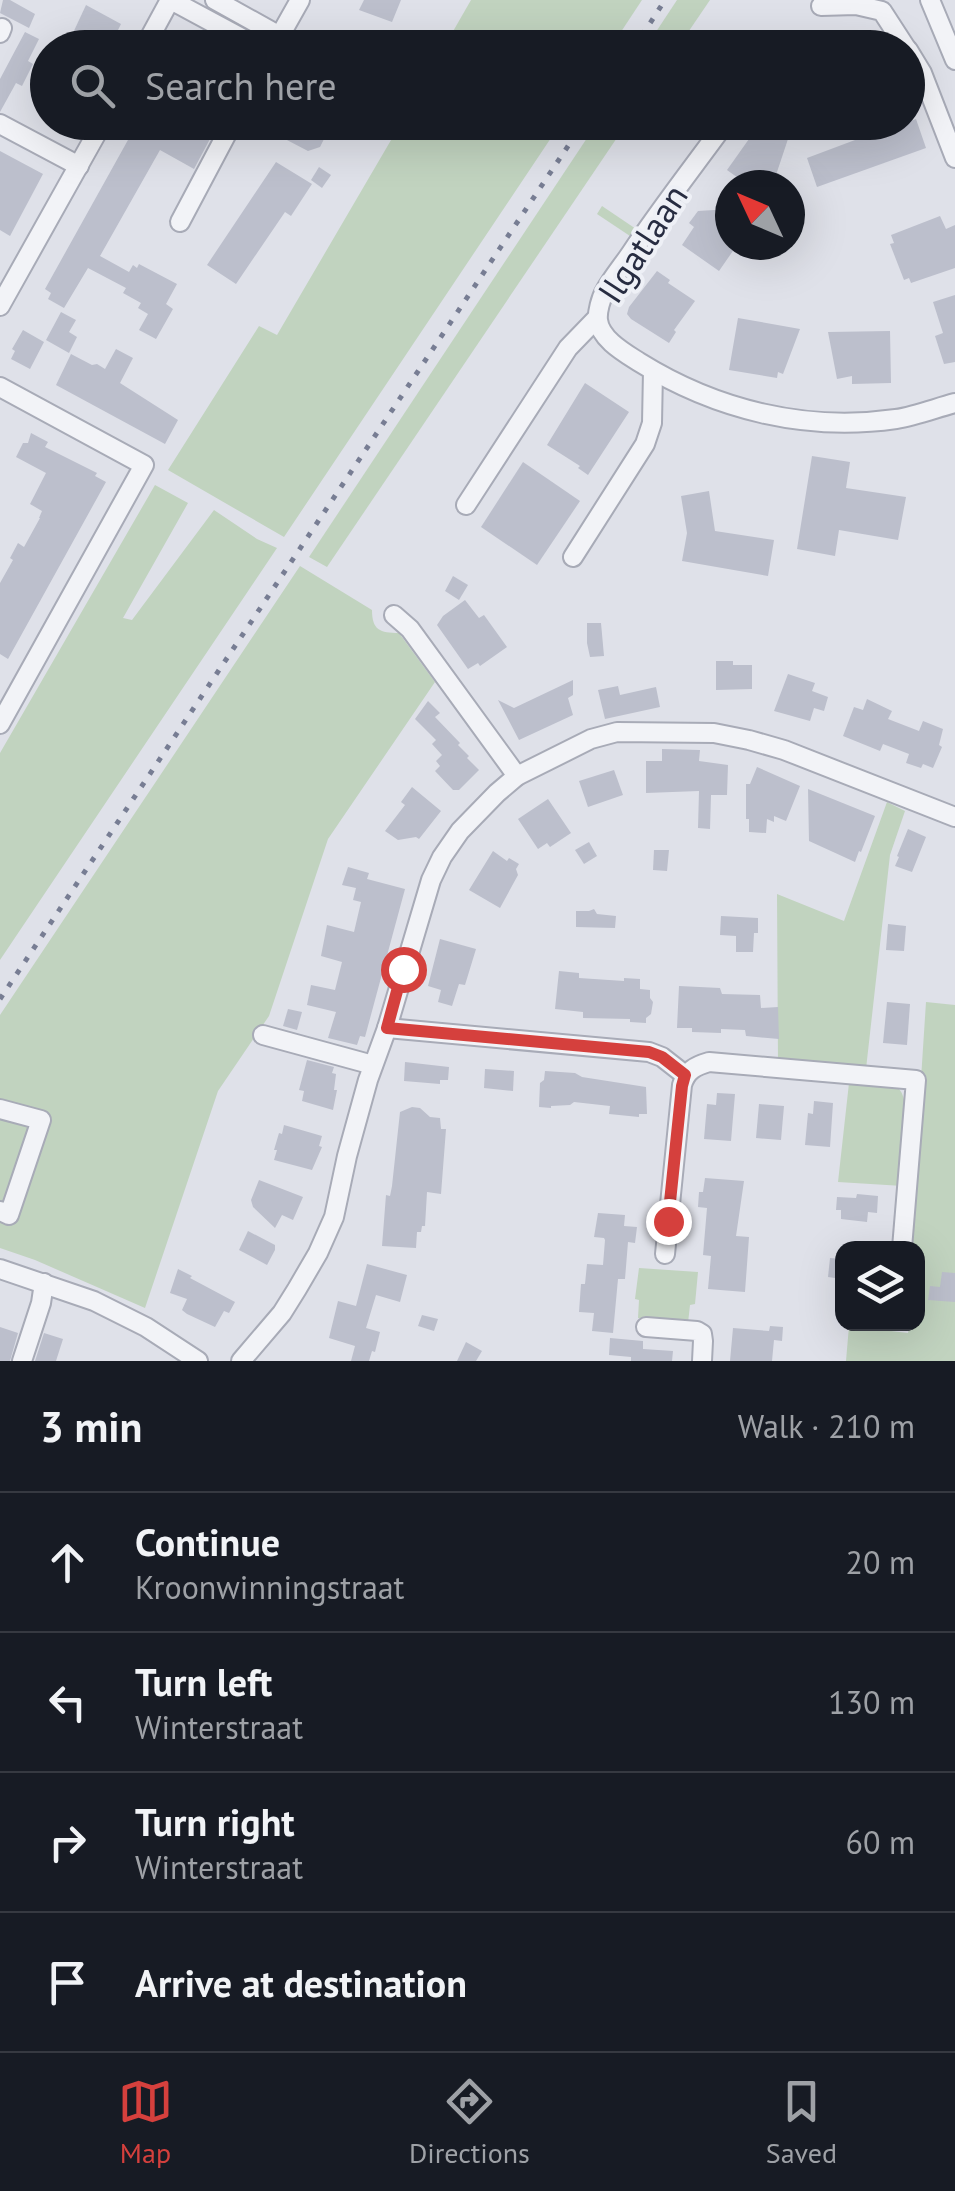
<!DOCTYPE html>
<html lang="en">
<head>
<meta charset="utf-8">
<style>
  body { margin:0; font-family:"PT Sans",sans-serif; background:#242831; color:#f1f3f6 }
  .controls { position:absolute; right:30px; bottom:30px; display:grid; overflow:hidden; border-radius:20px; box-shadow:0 10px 40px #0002 }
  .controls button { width:90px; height:90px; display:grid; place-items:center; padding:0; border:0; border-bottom:2px solid #363941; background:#171b24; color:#f1f3f6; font:50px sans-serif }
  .compass { position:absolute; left:715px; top:170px; width:90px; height:90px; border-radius:50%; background:#171b24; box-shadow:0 10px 40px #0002; rotate:314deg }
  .stop { position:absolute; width:30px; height:30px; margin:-22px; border:8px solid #d5403d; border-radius:50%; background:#fff }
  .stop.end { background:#d5403d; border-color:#fff; box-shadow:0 2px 10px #0008 }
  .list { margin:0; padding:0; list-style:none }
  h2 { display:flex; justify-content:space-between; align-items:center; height:130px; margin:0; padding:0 40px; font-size:42px }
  h2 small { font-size:32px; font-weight:400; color:#9ea1a6 }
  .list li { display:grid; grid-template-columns:65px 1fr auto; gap:30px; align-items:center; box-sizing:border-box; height:140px; padding:0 40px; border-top:2px solid #363941 }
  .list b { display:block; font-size:38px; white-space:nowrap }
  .list p { margin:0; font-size:32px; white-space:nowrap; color:#9ea1a6 }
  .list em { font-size:32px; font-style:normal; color:#9ea1a6 }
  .icon { flex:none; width:55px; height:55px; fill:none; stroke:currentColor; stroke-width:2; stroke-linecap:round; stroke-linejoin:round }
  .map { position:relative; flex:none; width:955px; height:1361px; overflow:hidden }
  .search { position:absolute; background:#171b24; box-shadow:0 10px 40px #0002; left:30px; right:30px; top:30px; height:110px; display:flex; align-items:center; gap:25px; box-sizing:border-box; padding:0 35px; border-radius:55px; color:#9ea1a6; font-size:38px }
  .sheet { height:690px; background:#171b24 }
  nav { display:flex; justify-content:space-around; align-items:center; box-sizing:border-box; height:140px; border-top:2px solid #363941; background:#171b24; font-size:28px; color:#9ea1a6 }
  nav a { display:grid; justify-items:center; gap:5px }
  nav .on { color:#d5403d }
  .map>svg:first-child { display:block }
</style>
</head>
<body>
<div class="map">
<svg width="955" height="1361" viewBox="0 0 955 1361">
  <rect width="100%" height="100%" fill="#dfe1e9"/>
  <g fill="#c1d3bf">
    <polygon points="471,0 642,0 611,47 444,47"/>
    <polygon points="677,0 710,0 678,47 646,47"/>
    <polygon points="401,123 561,123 284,537 168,470 259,326 277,335"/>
    <polygon points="597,123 627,123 327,567 309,557"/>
    <polygon points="602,206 639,231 633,238 597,214"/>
    <polygon points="155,485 188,503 123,618 132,620 214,510 257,539 277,548 0,960 0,753"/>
    <path d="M300,566L372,610C372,630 380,633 399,633L435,682L328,839L269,1016L218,1091L145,1308L35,1260L0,1248V1015Z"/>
    <polygon points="887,802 905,811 890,855 866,1069 778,1062 777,894 844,921"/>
    <polygon points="926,1002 955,1005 955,1361 846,1361 849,1326 908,1333 910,1324 918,1324 918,1248 910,1248"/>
    <path d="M849,1083C863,1084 883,1082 896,1087C914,1094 904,1168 903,1186L838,1182Z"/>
    <polygon points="639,1268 698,1272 695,1304 690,1305 688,1323 638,1318 639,1300 635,1299"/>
  </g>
  <g fill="#bcbfcc">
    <polygon points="3,0 10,0 35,14 29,28 0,13"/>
    <polygon points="364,0 401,0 392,22 359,10"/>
    <polygon points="86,5 121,24 109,48 66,48"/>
    <polygon points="343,30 374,48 334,48"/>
    <polygon points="25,32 39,39 28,61 33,64 22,86 16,83 0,112 0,79"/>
    <polygon points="916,119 926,148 817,187 807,158 871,134 865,122 908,122"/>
    <polygon points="138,122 219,122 194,169 160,150 100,256 129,272 133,265 137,268 139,264 177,284 166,304 173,309 156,339 139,330 148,314 138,308 141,303 123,293 126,288 88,268 64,308 48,299 51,293 45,289"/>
    <polygon points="294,122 323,122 317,132 325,137 320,147 308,151 285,139"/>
    <polygon points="761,122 788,139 776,175 790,185 748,185 727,170"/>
    <polygon points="0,151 43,174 10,236 0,230"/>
    <polygon points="276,162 312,184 291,216 285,212 236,284 207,265"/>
    <polygon points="319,167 331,175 322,188 311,180"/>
    <polygon points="730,209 730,245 737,245 719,271 682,245 694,227 689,223 698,211"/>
    <polygon points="940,216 946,229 955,225 955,268 911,283 909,278 904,280 890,244 894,243 891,235"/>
    <polygon points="657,271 670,280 668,283 695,301 674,330 676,332 669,343 631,319 627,314 629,307"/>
    <polygon points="955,295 955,362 944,364 935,336 943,333 933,302"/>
    <polygon points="61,312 76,320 69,332 77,337 69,353 46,340"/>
    <polygon points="738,318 800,329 783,374 778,372 777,378 729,370"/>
    <polygon points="23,330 44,342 30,369 11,359 15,351 12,349"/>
    <polygon points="890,331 891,383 852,384 852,376 837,379 828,332"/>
    <polygon points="116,349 133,358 120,383 178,420 165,444 56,385 71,354 92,365 97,364 105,369"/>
    <polygon points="585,383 629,412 588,475 578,468 580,466 547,445"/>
    <polygon points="31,433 48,442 45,447 97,473 95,476 106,482 8,659 0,654 0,583 13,560 10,558 18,543 24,547 40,518 39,518 42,511 30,504 46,473 16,457 23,443 28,443"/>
    <polygon points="812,456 850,462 846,488 906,497 898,540 839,530 835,556 797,549"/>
    <polygon points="523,462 580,501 537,565 481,527"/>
    <polygon points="709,491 715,531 774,540 768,576 682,561 687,533 681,496"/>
    <polygon points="453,576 468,585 459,600 445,591"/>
    <polygon points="465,600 479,618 484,615 507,647 480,666 478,663 468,669 437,625 443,616"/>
    <polygon points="587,623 601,623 604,656 590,657 587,643"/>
    <polygon points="716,661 733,661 733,665 752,665 752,689 716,690"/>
    <polygon points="788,674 815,683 812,691 828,697 824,711 814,708 810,721 774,711"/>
    <polygon points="573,680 573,695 568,698 573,715 519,740 498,700 514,708"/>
    <polygon points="618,686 620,695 656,687 660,707 605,719 598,690"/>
    <polygon points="867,699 892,711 888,719 919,731 923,721 943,729 939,745 942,747 933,768 923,764 921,768 906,763 909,754 883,744 880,751 843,736 854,707 863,710"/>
    <polygon points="428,701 440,713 435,717 460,743 458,745 469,756 467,758 479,770 459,790 453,790 435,771 440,766 436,761 442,755 432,744 436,740 415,719"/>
    <polygon points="662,749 700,750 699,761 728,765 727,795 711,795 710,829 698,828 699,791 646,793 646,761 662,761"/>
    <polygon points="757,767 800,786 786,821 774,816 774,822 767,819 766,833 749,832 749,819 746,819 746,784 750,784"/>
    <polygon points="614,770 623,795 588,807 579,781"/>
    <polygon points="412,787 441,811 419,839 416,837 398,840 385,831 405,805 401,802"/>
    <polygon points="808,789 875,816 861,852 859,851 855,862 809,841"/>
    <polygon points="548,799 571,833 550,847 547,843 538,849 518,819"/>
    <polygon points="908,829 926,837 912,872 895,866 899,857 897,856"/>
    <polygon points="589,842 597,856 584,864 575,850"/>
    <polygon points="654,850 669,850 667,871 653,870"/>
    <polygon points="493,851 507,861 509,858 519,864 516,869 518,875 500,908 469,890"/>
    <polygon points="348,867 369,873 367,879 405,889 365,1037 360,1036 357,1045 328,1038 336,1012 307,1005 311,985 335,990 342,962 321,956 327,925 354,932 361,902 353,900 356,888 342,885"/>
    <polygon points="594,909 597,914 616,916 615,928 576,927 576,911 589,911"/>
    <polygon points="721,916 758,918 758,933 754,933 753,952 736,952 736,936 720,935"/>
    <polygon points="888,924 906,926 904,951 886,950"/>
    <polygon points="440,939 476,949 465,985 459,984 452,1006 438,1002 441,990 428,986"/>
    <polygon points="559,971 579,973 579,978 624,981 624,978 640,979 640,989 650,990 650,998 653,1002 651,1014 646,1018 646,1023 630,1022 630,1019 583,1018 583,1012 555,1009"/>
    <polygon points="679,986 720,988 722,994 760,995 761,1008 778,1007 779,1039 746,1036 745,1030 721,1029 721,1033 692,1032 692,1028 677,1028"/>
    <polygon points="887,1002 910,1004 907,1045 883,1043"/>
    <polygon points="288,1009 302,1012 297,1030 283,1026"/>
    <polygon points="307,1060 334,1067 332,1073 336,1074 334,1090 337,1090 333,1110 302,1101 304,1091 299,1090"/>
    <polygon points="405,1062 449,1067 448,1080 440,1080 440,1084 404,1081"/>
    <polygon points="485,1069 514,1071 513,1091 484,1088"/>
    <polygon points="545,1071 575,1073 582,1077 646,1087 647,1114 639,1114 639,1117 609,1114 610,1106 574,1102 570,1105 551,1106 551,1108 539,1107 540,1083 544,1080"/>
    <polygon points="717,1093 735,1094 731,1141 704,1139 707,1104 716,1105"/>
    <polygon points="814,1101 833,1103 830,1147 805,1145 808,1113 813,1114"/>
    <polygon points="759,1104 784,1106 781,1140 756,1138"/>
    <polygon points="412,1107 420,1108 430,1117 440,1118 441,1129 446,1129 441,1194 427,1192 425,1226 422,1226 421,1232 417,1232 416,1248 382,1246 386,1195 390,1196 392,1186 400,1112"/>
    <polygon points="284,1125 322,1136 319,1146 322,1147 312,1170 274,1160 277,1150 274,1150 279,1133 282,1134"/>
    <polygon points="705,1178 744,1181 736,1236 749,1237 745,1292 708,1289 711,1256 703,1255 707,1208 698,1207 699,1192 703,1192"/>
    <polygon points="259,1180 303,1197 293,1220 282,1215 275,1228 253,1207 251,1200"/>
    <polygon points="857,1194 878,1196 877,1213 868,1212 867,1222 841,1219 841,1210 836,1210 837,1197 856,1198"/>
    <polygon points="598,1213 625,1215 624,1226 637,1227 635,1243 628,1242 625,1279 618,1279 613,1333 592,1331 594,1313 579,1312 581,1284 585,1284 587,1264 603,1265 605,1240 604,1238 594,1237"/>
    <polygon points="248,1231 275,1245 275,1250 267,1265 239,1250"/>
    <polygon points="830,1258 842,1259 842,1279 828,1277"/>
    <polygon points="367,1264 407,1275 400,1302 376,1295 366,1328 380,1332 375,1352 372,1351 369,1361 351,1361 355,1346 329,1338 338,1301 356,1306"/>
    <polygon points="178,1269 192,1276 190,1278 235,1302 229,1313 224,1311 215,1327 187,1314 182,1310 187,1299 170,1293"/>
    <polygon points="942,1272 955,1273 955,1302 928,1300 930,1286 940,1287"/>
    <polygon points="422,1315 438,1319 434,1331 418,1326"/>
    <polygon points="770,1326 783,1327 782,1341 774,1340 772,1361 730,1361 733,1328 769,1331"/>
    <polygon points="0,1327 18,1333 10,1361 0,1361"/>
    <polygon points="44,1333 63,1339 56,1361 35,1361"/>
    <polygon points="610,1338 643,1341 643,1349 673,1351 672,1361 631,1361 631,1357 609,1355"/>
    <polygon points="466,1342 482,1351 476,1361 457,1361"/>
  </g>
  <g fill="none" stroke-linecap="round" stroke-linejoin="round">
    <defs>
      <g id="minor">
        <polyline points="171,0 260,48"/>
        <polyline points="215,0 280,36"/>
        <polyline points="930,0 955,60"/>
        <polyline points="821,6 856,5 882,11 906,48"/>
        <polyline points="0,33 2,28"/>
        <polyline points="144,48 170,0"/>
        <polyline points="273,48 300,0"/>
        <polyline points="908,50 922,73 955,158"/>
        <path d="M726,122C694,166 661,208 631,253C623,265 612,278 605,291C601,298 597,312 598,320C600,339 625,353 639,362C716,410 806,432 896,419C916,416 936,408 955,403"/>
        <polyline points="0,124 79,166"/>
        <polyline points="180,222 233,122"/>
        <polyline points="0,306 103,122"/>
        <polyline points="0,387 144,465 0,724"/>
        <polyline points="466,505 568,348 597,318"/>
        <polyline points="573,557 645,444 652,423 653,371"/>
        <polyline points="394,615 410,629 517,776"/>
        <polyline points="387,1028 649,1052 662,1057 685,1075"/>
        <polyline points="263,1035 373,1065"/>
        <polyline points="0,1109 41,1120 9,1215 0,1211"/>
        <path d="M665,1254L682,1085C686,1071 695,1066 709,1062L916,1080L902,1248"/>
        <polyline points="0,1269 94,1301 146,1327 198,1361"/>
        <polyline points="646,1327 697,1331 702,1334 703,1341 702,1361"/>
        <polyline points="22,1361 41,1303 44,1283"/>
        <polyline points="241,1361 282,1313 297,1289 318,1253 334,1217 347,1156 368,1080 387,1028 431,880 442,857 460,831 497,793 517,776 591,739 617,732 714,733 749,740 784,750 955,817"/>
      </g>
    </defs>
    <use href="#minor" stroke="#a8abb7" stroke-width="22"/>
    <use href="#minor" stroke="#f2f3f7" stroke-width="18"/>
    <g stroke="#777d93" stroke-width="5" stroke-dasharray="5 10" stroke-linecap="butt">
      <polyline points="634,48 665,0"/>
      <polyline points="0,999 584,122"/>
    </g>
  </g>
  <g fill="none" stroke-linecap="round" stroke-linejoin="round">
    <polyline stroke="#d5403d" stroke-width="12" points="403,969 387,1028 649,1052 662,1057 685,1075 682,1086 668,1221"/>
  </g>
  <g text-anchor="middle" stroke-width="8" stroke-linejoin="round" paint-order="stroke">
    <g font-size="35" fill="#272c41" stroke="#eef0f6">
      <text transform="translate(643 244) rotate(-57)" y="12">Ilgatlaan</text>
    </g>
  </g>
</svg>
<div class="controls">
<button><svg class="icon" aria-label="layers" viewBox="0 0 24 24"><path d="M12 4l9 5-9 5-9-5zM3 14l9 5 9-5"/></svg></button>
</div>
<svg class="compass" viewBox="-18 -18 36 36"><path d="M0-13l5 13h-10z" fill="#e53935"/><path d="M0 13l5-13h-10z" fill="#9ea1a6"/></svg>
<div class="stop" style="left:403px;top:969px"></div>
<div class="stop end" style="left:668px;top:1221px"></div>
<div class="search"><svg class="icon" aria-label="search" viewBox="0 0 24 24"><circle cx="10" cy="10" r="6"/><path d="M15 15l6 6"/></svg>Search here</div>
</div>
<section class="sheet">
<h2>3 min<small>Walk · 210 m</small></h2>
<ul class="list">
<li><svg class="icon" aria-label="ahead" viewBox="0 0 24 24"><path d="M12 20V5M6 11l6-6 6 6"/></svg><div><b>Continue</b><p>Kroonwinningstraat</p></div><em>20 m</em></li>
<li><svg class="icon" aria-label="left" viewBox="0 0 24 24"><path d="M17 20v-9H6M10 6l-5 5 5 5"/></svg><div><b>Turn left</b><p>Winterstraat</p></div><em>130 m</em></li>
<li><svg class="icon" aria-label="right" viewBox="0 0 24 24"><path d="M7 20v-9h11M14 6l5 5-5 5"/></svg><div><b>Turn right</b><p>Winterstraat</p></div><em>60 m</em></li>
<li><svg class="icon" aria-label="arrive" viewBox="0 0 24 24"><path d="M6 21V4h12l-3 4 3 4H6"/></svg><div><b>Arrive at destination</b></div></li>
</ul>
</section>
<nav>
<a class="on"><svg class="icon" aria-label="map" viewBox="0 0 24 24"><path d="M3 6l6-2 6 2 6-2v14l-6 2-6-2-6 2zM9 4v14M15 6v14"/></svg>Map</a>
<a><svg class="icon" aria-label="directions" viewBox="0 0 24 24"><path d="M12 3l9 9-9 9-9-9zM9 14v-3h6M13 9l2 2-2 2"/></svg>Directions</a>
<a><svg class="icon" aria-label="saved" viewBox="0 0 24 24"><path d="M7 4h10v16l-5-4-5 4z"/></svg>Saved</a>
</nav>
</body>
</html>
